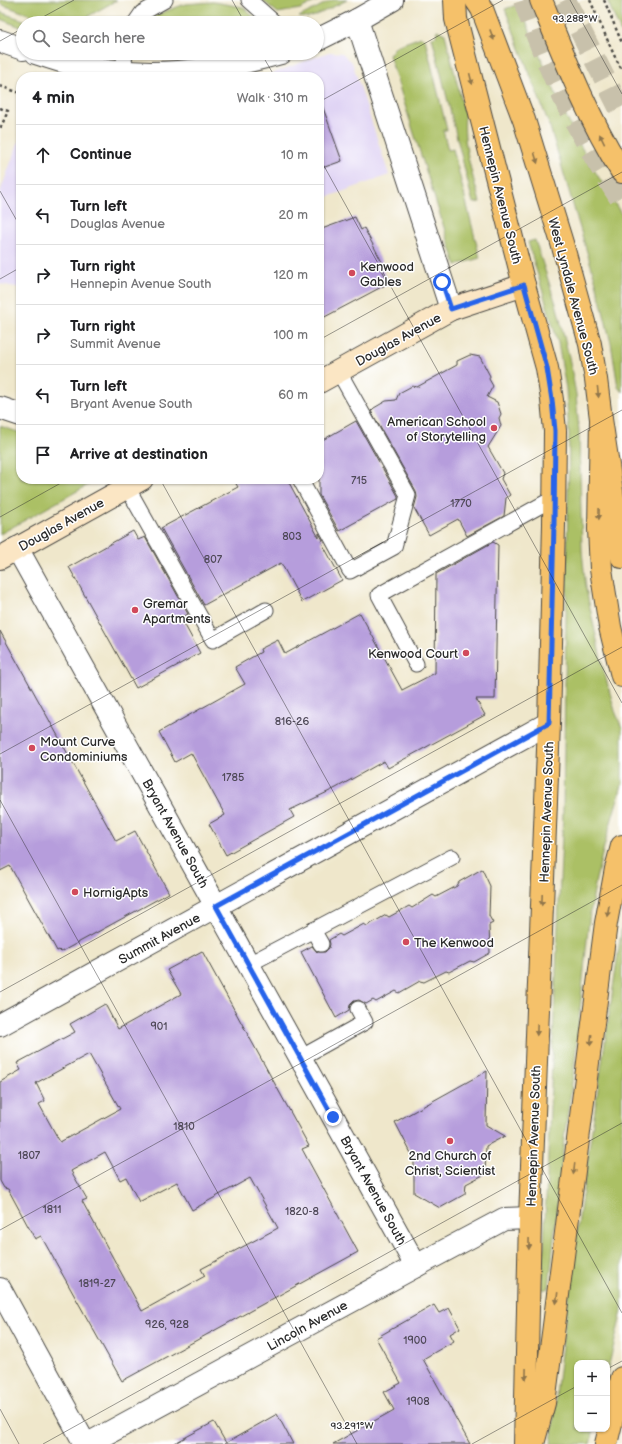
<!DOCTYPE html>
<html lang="en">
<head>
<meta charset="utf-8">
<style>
  body { margin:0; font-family:"Balsamiq Sans",sans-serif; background:#f2f2f2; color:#202124 }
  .controls { position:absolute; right:12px; bottom:12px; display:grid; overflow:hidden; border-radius:8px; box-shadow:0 1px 3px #0004 }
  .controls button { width:36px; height:36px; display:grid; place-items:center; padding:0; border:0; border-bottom:1px solid #e0e0e0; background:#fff; color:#202124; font:20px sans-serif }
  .stop { position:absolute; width:12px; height:12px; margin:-9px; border:3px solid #2563eb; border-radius:50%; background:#fff }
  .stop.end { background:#2563eb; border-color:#fff; box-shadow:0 1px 4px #0008 }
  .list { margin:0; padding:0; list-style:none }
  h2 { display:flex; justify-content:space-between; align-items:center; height:52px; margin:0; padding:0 16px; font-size:17px }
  h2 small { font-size:13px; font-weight:400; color:#757577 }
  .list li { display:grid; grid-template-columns:26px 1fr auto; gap:12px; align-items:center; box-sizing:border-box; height:60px; padding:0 16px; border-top:1px solid #e0e0e0 }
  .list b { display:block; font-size:15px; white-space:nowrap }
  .list p { margin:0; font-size:13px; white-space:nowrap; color:#757577 }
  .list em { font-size:13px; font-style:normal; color:#757577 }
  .icon { flex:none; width:22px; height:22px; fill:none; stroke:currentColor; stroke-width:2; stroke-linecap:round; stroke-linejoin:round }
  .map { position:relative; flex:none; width:622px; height:1444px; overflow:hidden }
  .search { position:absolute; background:#fff; box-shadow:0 1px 3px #0004; left:16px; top:16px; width:308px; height:44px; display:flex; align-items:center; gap:10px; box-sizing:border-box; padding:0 14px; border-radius:22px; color:#757577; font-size:15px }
  .panel { position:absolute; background:#fff; box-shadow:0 1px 3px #0004; left:16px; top:72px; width:308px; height:412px; border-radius:16px }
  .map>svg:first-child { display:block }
</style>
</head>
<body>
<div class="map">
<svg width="622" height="1444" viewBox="0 0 622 1444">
  <rect width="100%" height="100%" fill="#fff"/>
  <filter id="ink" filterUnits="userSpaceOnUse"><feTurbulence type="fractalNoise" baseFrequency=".025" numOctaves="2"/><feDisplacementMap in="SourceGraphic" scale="8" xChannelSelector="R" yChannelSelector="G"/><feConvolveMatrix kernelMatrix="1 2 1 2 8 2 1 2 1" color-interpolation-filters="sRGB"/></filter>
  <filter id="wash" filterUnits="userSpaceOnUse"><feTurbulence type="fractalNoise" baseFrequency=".012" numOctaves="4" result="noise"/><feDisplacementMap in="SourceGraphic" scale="16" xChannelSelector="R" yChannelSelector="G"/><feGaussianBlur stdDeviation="0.9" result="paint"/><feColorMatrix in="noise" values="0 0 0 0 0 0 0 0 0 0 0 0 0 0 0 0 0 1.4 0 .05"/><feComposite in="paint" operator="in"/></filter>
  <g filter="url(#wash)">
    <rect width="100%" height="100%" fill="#efe7cb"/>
    <g fill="#e0d4f4">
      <polygon points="329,52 342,53 352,62 389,175 319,200 319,77 260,77 279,71"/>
      <polygon points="21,135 21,288 0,284 0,192"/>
    </g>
    <g fill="#abc065" stroke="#6b7648">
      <polygon points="0,0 117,0 76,23 53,23 0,4"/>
      <polygon points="262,0 319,0 300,9 278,13"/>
      <polygon points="332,0 347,0 315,16 308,18 299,17"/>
      <polygon points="607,0 622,0 622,35"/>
      <polygon points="213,2 243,7 258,21 257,23 150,23 156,15 185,4"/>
      <polygon points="519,4 555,92 575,136 593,168 622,215 622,392 618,387 611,343 595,279 550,127 505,9"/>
      <polygon points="0,12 32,23 23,23 23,28 0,19"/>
      <path d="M437,30L445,34L465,115C462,144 472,173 480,202L473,203L432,37L436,36Z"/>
      <polygon points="421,37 425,39 447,130 443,130 448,150 453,149 480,258 456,265 389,55 396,46"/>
      <polygon points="535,240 557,307 569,357 576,394 579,431 582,551 586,589 602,664 615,711 622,728 622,785 606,839 596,879 589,920 574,1069 564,1139 549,1288 542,1290 563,812 569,435 566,389 558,343 528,242"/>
      <polygon points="0,426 21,433 21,479 99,479 0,534"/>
      <path d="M622,925V1311L607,1373V1363H577V1429H594L590,1444H551C568,1270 598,1098 622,925Z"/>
    </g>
    <g id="blocks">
      <g fill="#b69ddc" fill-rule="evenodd">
        <polygon points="319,105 322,105 342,161 319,169"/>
        <polygon points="355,217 361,230 364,228 382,262 379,264 389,283 319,320 319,230"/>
        <polygon points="470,355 480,357 490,376 489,379 493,386 487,397 497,402 501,414 499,418 501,426 488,447 503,473 501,479 510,495 506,498 504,516 467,536 458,519 429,535 414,508 417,497 416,491 371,411 374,408 386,401 396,400 399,393 412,386 417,387 457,365 457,361"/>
        <polygon points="356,421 398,496 398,499 339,531 319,495 319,442"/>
        <polygon points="233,479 287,479 319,538 319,533 323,540 321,541 342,580 302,602 281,563 204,605 161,528 238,487"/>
        <polygon points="133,531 138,540 145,537 188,614 181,618 200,653 136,688 69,567"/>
        <polygon points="493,542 498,545 495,699 476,699 485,715 388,768 384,761 336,788 290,810 294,817 226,855 209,824 225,815 191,753 175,762 159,732 245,684 235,667 261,652 260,649 278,640 285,654 360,613 402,690 435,673 436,574"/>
        <polygon points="0,631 116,841 135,831 169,893 61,952 59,950 57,951 10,866 0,871"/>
        <polygon points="482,869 490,886 489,916 493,923 489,925 490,953 474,962 470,961 449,972 446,971 424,982 420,981 399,993 396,991 376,1002 373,1000 366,1004 359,1000 354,1001 350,1005 349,1010 336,1018 301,952 312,946 317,952 325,952 329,948 330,944 329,940 339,934 342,936 364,924 367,926 386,915 389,917 409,906 412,908 433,895 436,897 457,886 459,882"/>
        <path d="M202,951L309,1146L302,1149L358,1252L122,1381L41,1236L35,1239L8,1189L4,1188L0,1181V1082L21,1070L17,1063L75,1032L70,1024L105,1004L118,1029L181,994L167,970ZM89,1054L120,1109L60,1142L39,1104L45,1101L36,1083ZM105,1152L120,1180L126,1177L139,1202L177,1182L192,1210L250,1178L278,1228L201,1269L205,1276L142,1311L82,1201L87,1199L71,1171Z"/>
        <polygon points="487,1071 486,1125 505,1136 486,1146 485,1174 466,1184 465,1194 440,1208 414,1193 414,1159 395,1122"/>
        <polygon points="434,1305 439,1313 449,1308 460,1328 450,1334 454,1341 423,1359 470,1444 333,1444 394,1410 384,1392 401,1383 376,1338"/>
        <polygon points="277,1414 293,1444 173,1444 214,1422 226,1443"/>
      </g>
    </g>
  </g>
  <g filter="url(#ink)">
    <use href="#blocks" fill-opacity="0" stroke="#484743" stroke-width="1"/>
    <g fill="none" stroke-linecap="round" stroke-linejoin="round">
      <g stroke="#c8c1ab" stroke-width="22" stroke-dasharray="22 11" stroke-linecap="butt">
        <path d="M524,0C548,71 581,139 622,201"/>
        <polyline points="565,0 622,113"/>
      </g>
      <defs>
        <g id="lane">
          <polyline points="249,0 275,23"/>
          <polyline points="135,23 142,13 165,0"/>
          <polyline points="123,73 125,53"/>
          <polyline points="300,479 350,571 394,547 408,495 339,372"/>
          <polyline points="127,487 213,640 266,610"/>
          <polyline points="416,664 379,595 554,498"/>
          <polyline points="313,930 321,944"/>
          <polyline points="249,964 452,857"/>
          <polyline points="300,1058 365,1022 358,1009"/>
        </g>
        <g id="street">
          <polyline points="357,20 451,309"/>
          <polyline points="317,40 357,20 392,0"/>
          <polyline points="0,41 23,49"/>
          <path d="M36,53C51,58 67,63 82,67C90,69 99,69 107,70C165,78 224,69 281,53"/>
          <polyline points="0,408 21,415"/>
          <polyline points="17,548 416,1266"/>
          <polyline points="0,1025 549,723"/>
          <polyline points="0,1289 85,1444"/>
          <polyline points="88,1444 416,1266 504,1219 530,1218"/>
        </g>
        <g id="secondary">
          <polyline points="319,382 451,309 524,285"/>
          <polyline points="0,558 142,479"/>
        </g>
        <g id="primary">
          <polyline points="455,0 456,19 524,285 547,368 552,400 555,431 554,524 549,723 530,1218 525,1444"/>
          <polyline points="476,0 482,9 524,120 562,243 590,344 596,379 601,419 599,529 601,569 610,627 622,676"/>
          <path d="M541,0C565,59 588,118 622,172"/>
          <polyline points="606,1444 622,1378"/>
        </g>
        <g id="highway">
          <polyline points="601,419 622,557"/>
          <polyline points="533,1444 544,1403 606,923 616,869 622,846"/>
        </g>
      </defs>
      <use href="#lane" stroke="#484743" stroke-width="17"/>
      <use href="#street" stroke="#484743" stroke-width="24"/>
      <use href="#secondary" stroke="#484743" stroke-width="24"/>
      <use href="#primary" stroke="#484743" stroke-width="24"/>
      <use href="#highway" stroke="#484743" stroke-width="24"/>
      <g stroke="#484743" stroke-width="2.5" stroke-dasharray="3 3" stroke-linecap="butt">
        <polyline points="590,0 614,55 622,70"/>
        <polyline points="604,0 622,43"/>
        <polyline points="0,86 20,93 21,90"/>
        <polyline points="0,108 8,111 0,129"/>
      </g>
      <use href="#lane" stroke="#fff" stroke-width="15"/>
      <use href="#street" stroke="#fff" stroke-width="22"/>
      <use href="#secondary" stroke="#fbe6c4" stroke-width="22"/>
      <use href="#primary" stroke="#f5c16b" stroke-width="22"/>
      <use href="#highway" stroke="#f5c16b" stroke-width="22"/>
    </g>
    <defs><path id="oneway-solid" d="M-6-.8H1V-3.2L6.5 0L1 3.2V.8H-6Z"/></defs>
    <g fill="#90764b">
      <use href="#oneway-solid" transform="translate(492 35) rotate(69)"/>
      <use href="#oneway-solid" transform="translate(471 79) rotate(76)"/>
      <use href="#oneway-solid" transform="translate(602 139) rotate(-116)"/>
      <use href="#oneway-solid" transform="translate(536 158) rotate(73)"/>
      <use href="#oneway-solid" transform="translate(598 392) rotate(84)"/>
      <use href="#oneway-solid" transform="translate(599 514) rotate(91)"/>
      <use href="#oneway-solid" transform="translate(542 900) rotate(92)"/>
      <use href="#oneway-solid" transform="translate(608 911) rotate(101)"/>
      <use href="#oneway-solid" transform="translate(537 1030) rotate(92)"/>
      <use href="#oneway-solid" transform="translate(591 1040) rotate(97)"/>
      <use href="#oneway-solid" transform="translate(574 1169) rotate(97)"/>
      <use href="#oneway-solid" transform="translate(529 1244) rotate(91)"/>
      <use href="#oneway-solid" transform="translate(557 1298) rotate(97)"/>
      <use href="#oneway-solid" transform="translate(526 1374) rotate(91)"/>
    </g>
  </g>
  <g fill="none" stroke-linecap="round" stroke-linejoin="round" filter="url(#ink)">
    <polyline stroke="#2563eb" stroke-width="5" points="333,1117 216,906 549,723 554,524 555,431 552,400 547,368 524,285 451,309 442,282"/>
  </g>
  <path fill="none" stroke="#2b2b2b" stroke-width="1" stroke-opacity="0.45" d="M232,0L245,23M570,0L622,94M32,23L74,0M0,41L23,28M261,53L275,77M319,102L503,0M319,157L622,703M0,191L21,228M0,279L21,267M319,340L622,172M160,479L622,1313M0,517L68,479M0,754L622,410M0,800L357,1444M0,992L622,647M0,1230L622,885M607,1369L622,1361M0,1409L19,1444M43,1444L622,1123M472,1444L577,1386"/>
  <g fill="#d1495b" stroke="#fff" stroke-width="1.5">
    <circle cx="352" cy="273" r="4"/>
    <circle cx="494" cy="428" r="4"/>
    <circle cx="135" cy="610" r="4"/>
    <circle cx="466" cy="653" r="4"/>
    <circle cx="32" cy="748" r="4"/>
    <circle cx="75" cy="892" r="4"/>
    <circle cx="406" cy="942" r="4"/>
    <circle cx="450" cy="1141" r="4"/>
  </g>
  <g text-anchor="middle" stroke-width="3" stroke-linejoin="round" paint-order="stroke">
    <g font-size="11" fill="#4e4857">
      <text x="359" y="484">715</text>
      <text x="461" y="507">1770</text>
      <text x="292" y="540">803</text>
      <text x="213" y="563">807</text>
      <text x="292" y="725">816-26</text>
      <text x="233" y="781">1785</text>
      <text x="159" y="1030">901</text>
      <text x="184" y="1130">1810</text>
      <text x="29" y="1159">1807</text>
      <text x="52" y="1213">1811</text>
      <text x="302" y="1215">1820-8</text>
      <text x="97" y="1287">1819-27</text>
      <text x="167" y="1328">926, 928</text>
      <text x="415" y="1344">1900</text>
      <text x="418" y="1405">1908</text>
    </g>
    <g font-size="13" fill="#2b2b2b" stroke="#fff">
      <text transform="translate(501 195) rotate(76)" y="5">Hennepin Avenue South</text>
      <text transform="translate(574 296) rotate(75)" y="5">West Lyndale Avenue South</text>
      <text transform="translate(398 339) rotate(-29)" y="5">Douglas Avenue</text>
      <text transform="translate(61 524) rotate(-29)" y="5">Douglas Avenue</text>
      <text transform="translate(546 812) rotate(-88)" y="5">Hennepin Avenue South</text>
      <text transform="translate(176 833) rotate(61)" y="5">Bryant Avenue South</text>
      <text transform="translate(159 938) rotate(-29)" y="5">Summit Avenue</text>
      <text transform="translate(533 1136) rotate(-88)" y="5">Hennepin Avenue South</text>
      <text transform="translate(374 1190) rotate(61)" y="5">Bryant Avenue South</text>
      <text transform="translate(307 1325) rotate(-29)" y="5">Lincoln Avenue</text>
    </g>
    <g font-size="13" fill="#2b2b2b" stroke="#fff" text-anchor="start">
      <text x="360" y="271">Kenwood<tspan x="360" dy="15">Gables</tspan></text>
      <text x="486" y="426" text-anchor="end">American School<tspan x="486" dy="15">of Storytelling</tspan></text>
      <text x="143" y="608">Gremar<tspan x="143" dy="15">Apartments</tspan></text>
      <text x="458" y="658" text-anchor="end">Kenwood Court</text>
      <text x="40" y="746">Mount Curve<tspan x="40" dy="15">Condominiums</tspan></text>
      <text x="83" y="897">HornigApts</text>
      <text x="414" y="947">The Kenwood</text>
      <text x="450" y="1160" text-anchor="middle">2nd Church of<tspan x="450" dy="15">Christ, Scientist</tspan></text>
    </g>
  </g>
  <g font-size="10" text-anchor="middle" fill="#2b2b2b" stroke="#fff" stroke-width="3" stroke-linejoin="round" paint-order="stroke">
    <text x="575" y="22">93.288°W</text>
    <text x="352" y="1429">93.291°W</text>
  </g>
</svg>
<div class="controls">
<button>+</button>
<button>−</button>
</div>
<div class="stop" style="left:442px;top:282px"></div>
<div class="stop end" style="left:333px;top:1117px"></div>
<div class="search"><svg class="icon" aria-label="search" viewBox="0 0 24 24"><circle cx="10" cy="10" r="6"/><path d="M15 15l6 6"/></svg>Search here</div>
<section class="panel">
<h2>4 min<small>Walk · 310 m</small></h2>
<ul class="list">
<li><svg class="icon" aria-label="ahead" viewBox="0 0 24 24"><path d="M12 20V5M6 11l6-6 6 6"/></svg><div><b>Continue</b></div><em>10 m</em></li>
<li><svg class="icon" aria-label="left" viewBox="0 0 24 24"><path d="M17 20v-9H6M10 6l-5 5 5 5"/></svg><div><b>Turn left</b><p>Douglas Avenue</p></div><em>20 m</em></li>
<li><svg class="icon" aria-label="right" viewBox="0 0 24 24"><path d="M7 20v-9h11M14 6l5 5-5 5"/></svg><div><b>Turn right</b><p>Hennepin Avenue South</p></div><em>120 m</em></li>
<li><svg class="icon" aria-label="right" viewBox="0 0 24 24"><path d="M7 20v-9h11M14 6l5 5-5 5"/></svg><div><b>Turn right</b><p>Summit Avenue</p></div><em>100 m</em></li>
<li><svg class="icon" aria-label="left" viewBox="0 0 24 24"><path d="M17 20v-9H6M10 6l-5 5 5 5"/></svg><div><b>Turn left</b><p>Bryant Avenue South</p></div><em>60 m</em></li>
<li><svg class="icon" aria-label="arrive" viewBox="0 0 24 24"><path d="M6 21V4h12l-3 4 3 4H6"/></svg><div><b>Arrive at destination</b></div></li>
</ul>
</section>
</div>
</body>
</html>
